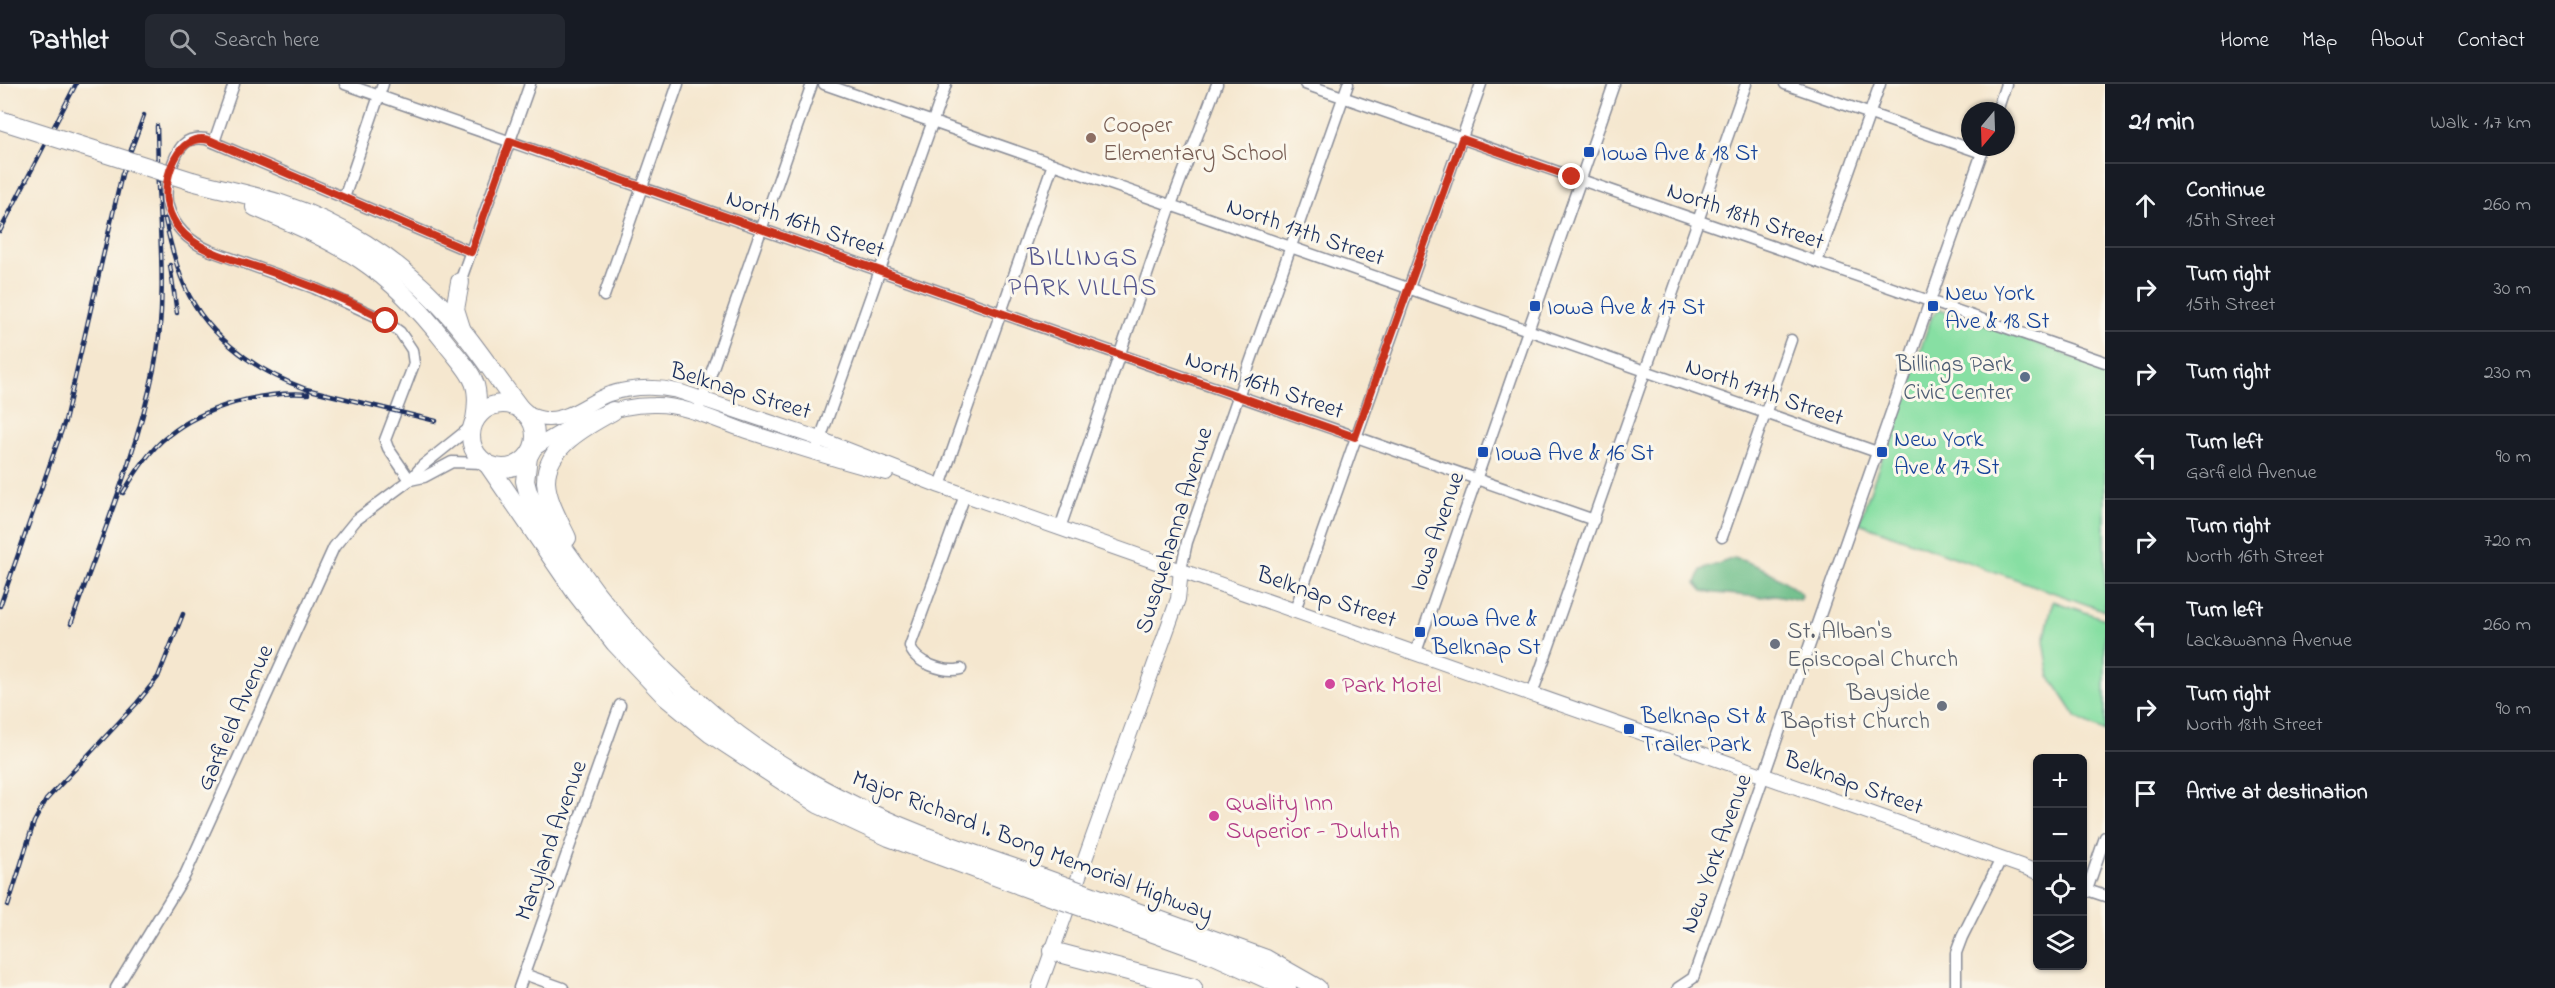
<!DOCTYPE html>
<html lang="en">
<head>
<meta charset="utf-8">
<style>
  body { margin:0; font-family:"Indie Flower",sans-serif; background:#242831; color:#f1f3f6 }
  .controls { position:absolute; right:18px; bottom:18px; display:grid; overflow:hidden; border-radius:9px; box-shadow:0 2px 4px #0004 }
  .controls button { width:54px; height:54px; display:grid; place-items:center; padding:0; border:0; border-bottom:2px solid #363941; background:#171b24; color:#f1f3f6; font:30px sans-serif }
  .compass { position:absolute; left:1961px; top:18px; width:54px; height:54px; border-radius:50%; background:#171b24; box-shadow:0 2px 4px #0004; rotate:199deg }
  .stop { position:absolute; width:18px; height:18px; margin:-14px; border:4px solid #c8321e; border-radius:50%; background:#fff }
  .stop.end { background:#c8321e; border-color:#fff; box-shadow:0 2px 6px #0008 }
  .list { margin:0; padding:0; list-style:none }
  h2 { display:flex; justify-content:space-between; align-items:center; height:78px; margin:0; padding:0 24px; font-size:26px }
  h2 small { font-size:20px; font-weight:400; color:#9ea1a6 }
  .list li { display:grid; grid-template-columns:39px 1fr auto; gap:18px; align-items:center; box-sizing:border-box; height:84px; padding:0 24px; border-top:2px solid #363941 }
  .list b { display:block; font-size:22px; white-space:nowrap }
  .list p { margin:0; font-size:20px; white-space:nowrap; color:#9ea1a6 }
  .list em { font-size:20px; font-style:normal; color:#9ea1a6 }
  .icon { flex:none; width:33px; height:33px; fill:none; stroke:currentColor; stroke-width:2; stroke-linecap:round; stroke-linejoin:round }
  .map { position:relative; flex:none; width:2105px; height:904px; overflow:hidden }
  header { display:flex; align-items:center; gap:36px; box-sizing:border-box; height:84px; padding:0 30px; background:#171b24; border-bottom:2px solid #363941 }
  header strong { font-size:28px }
  nav { display:flex; gap:33px; margin-inline-start:auto; font-size:21px }
  .search { width:420px; height:54px; background:#242831; display:flex; align-items:center; gap:15px; box-sizing:border-box; padding:0 21px; border-radius:9px; color:#9ea1a6; font-size:22px }
  main { display:flex }
  aside { flex:1; background:#171b24 }
  .map>svg:first-child { display:block }
</style>
</head>
<body>
<header>
<strong>Pathlet</strong>
<div class="search"><svg class="icon" aria-label="search" viewBox="0 0 24 24"><circle cx="10" cy="10" r="6"/><path d="M15 15l6 6"/></svg>Search here</div>
<nav><a>Home</a><a>Map</a><a>About</a><a>Contact</a></nav>
</header>
<main>
<div class="map">
<svg width="2105" height="904" viewBox="0 0 2105 904">
  <rect width="100%" height="100%" fill="#fbf7ec"/>
  <filter id="ink" filterUnits="userSpaceOnUse"><feTurbulence type="fractalNoise" baseFrequency=".0167" numOctaves="2"/><feDisplacementMap in="SourceGraphic" scale="12" xChannelSelector="R" yChannelSelector="G"/><feConvolveMatrix kernelMatrix="1 2 1 2 8 2 1 2 1" color-interpolation-filters="sRGB"/></filter>
  <filter id="wash" filterUnits="userSpaceOnUse"><feTurbulence type="fractalNoise" baseFrequency=".008" numOctaves="4" result="noise"/><feDisplacementMap in="SourceGraphic" scale="24" xChannelSelector="R" yChannelSelector="G"/><feGaussianBlur stdDeviation="1.35" result="paint"/><feColorMatrix in="noise" values="0 0 0 0 0 0 0 0 0 0 0 0 0 0 0 0 0 1.4 0 .05"/><feComposite in="paint" operator="in"/></filter>
  <g filter="url(#wash)">
    <rect width="100%" height="100%" fill="#f5e7cf"/>
    <g fill="#87dfa3" stroke="#518780" stroke-width="1.5">
      <polygon points="1940,225 2050,264 2105,287 2105,527 1859,439 1932,232"/>
      <polygon points="2053,517 2105,535 2105,648 2077,634 2050,593 2044,557"/>
    </g>
    <path fill="#6dbe89" stroke="#447674" stroke-width="1.5" d="M1734,474C1764,482 1777,492 1801,509L1802,513L1800,516L1775,511L1761,513L1715,509L1703,507L1696,499L1701,486Z"/>
  </g>
  <g filter="url(#ink)">
    <g fill="none" stroke-linecap="round" stroke-linejoin="round">
      <defs>
        <g id="street">
          <polyline points="345,0 1594,436"/>
          <polyline points="824,0 1877,368"/>
          <polyline points="1305,0 2105,278"/>
          <polyline points="1785,0 1982,69"/>
          <polyline points="1997,27 2006,0"/>
          <polyline points="214,58 234,0"/>
          <polyline points="344,114 383,0"/>
          <polyline points="1817,178 1880,0"/>
          <polyline points="460,198 530,0"/>
          <polyline points="604,212 678,0"/>
          <polyline points="700,321 812,0"/>
          <polyline points="818,361 946,0"/>
          <path d="M410,396L388,364L385,356L414,280L412,266L400,248L382,235L314,204L211,167C190,158 174,145 168,122C163,107 173,70 184,60C190,54 198,54 206,55L471,168"/>
          <polyline points="410,396 424,393 452,378 484,379"/>
          <polyline points="940,402 1053,80"/>
          <polyline points="1060,444 1171,121 1217,0"/>
          <polyline points="1722,453 1791,256"/>
          <polyline points="1181,486 1187,458 1348,0"/>
          <polyline points="1295,526 1481,0"/>
          <polyline points="1416,568 1614,0"/>
          <path d="M961,585C945,589 914,579 910,562L965,411"/>
          <polyline points="1532,610 1746,0"/>
          <polyline points="2105,753 2087,806 2105,812"/>
          <polyline points="524,890 563,904"/>
          <polyline points="116,904 185,791 334,463 356,436 410,396 422,382 472,342"/>
          <polyline points="519,904 620,621"/>
          <polyline points="1678,904 1693,894 1984,63"/>
          <polyline points="1956,904 1956,869 1962,853 2001,775"/>
        </g>
        <g id="secondary">
          <path d="M526,330C534,332 542,336 549,335C570,335 590,317 609,310C631,303 656,302 678,307L820,355L940,402L2038,788"/>
          <path d="M532,366C569,341 608,321 654,321C684,320 717,337 746,347C792,362 838,377 886,389"/>
          <polyline points="2082,804 2087,806"/>
          <polyline points="1039,904 1178,515 1181,486"/>
        </g>
        <g id="highway">
          <path d="M192,97C222,105 252,111 281,120C340,139 395,174 438,219C469,251 494,291 522,327"/>
          <path d="M255,123C343,160 386,181 446,259C470,290 482,295 475,336"/>
          <polyline points="460,198 455,225 461,244"/>
          <circle cx="503" cy="352" r="32"/>
          <path d="M528,373L525,397L528,408C541,433 558,457 575,480C643,577 730,658 837,713C902,747 974,770 1043,794"/>
          <polyline points="489,382 576,509 615,559 666,613 711,650 818,720 889,753 1038,808"/>
          <path d="M567,454C559,437 547,417 546,398C545,363 587,341 613,327"/>
          <polyline points="1101,815 1266,875 1317,904"/>
          <polyline points="1096,828 1214,871 1287,904"/>
          <polyline points="1052,867 1193,904"/>
        </g>
      </defs>
      <use href="#street" stroke="#888b96" stroke-width="13"/>
      <use href="#secondary" stroke="#888b96" stroke-width="16"/>
      <use href="#highway" stroke="#888b96" stroke-width="20"/>
      <use href="#street" stroke="#fff" stroke-width="10"/>
      <use href="#secondary" stroke="#fff" stroke-width="14"/>
      <use href="#highway" stroke="#fff" stroke-width="18"/>
      <defs>
        <g id="rail">
          <polyline points="157,42 158,84"/>
          <path d="M165,135C169,154 174,174 181,193C201,248 253,286 306,305L436,337"/>
          <polyline points="0,147 76,0"/>
          <polyline points="170,181 177,229"/>
          <path d="M123,409C135,389 150,365 169,351C205,322 263,307 308,310"/>
          <polyline points="0,522 65,337 122,90 144,31"/>
          <path d="M71,540C100,456 136,372 154,285C168,218 159,144 157,76"/>
          <polyline points="8,822 34,738 46,716 137,619 158,593 183,530"/>
        </g>
      </defs>
      <use href="#rail" stroke="#1b2f5e" stroke-width="4.5"/>
      <use href="#rail" stroke="#fbf7ec" stroke-width="2" stroke-dasharray="7" stroke-linecap="butt"/>
      <defs>
        <g id="highway-bridge">
          <polyline points="0,36 192,97"/>
          <polyline points="1043,794 1101,815"/>
          <polyline points="1038,808 1096,828"/>
        </g>
      </defs>
      <use href="#highway-bridge" stroke="#888b96" stroke-width="20" stroke-linecap="butt"/>
      <use href="#highway-bridge" stroke="#fff" stroke-width="18"/>
    </g>
  </g>
  <g fill="none" stroke-linecap="round" stroke-linejoin="round" filter="url(#ink)">
    <path stroke="#c8321e" stroke-width="8" d="M386,237C348,215 304,199 263,185C240,177 214,172 194,158C180,149 169,134 167,117C163,94 178,48 209,56L471,168L510,57L1355,353L1462,55L1572,93"/>
  </g>
  <circle fill="#8d6e63" stroke="#fbf7ec" stroke-width="2" cx="1091" cy="54" r="6"/>
  <g fill="#1a4fb4" stroke="#fbf7ec" stroke-width="2">
    <rect x="1583" y="62" width="12" height="12" rx="3"/>
    <rect x="1529" y="216" width="12" height="12" rx="3"/>
    <rect x="1927" y="216" width="12" height="12" rx="3"/>
    <rect x="1477" y="362" width="12" height="12" rx="3"/>
    <rect x="1876" y="362" width="12" height="12" rx="3"/>
    <rect x="1414" y="542" width="12" height="12" rx="3"/>
    <rect x="1623" y="639" width="12" height="12" rx="3"/>
  </g>
  <circle fill="#5c6f8a" stroke="#fbf7ec" stroke-width="2" cx="2025" cy="293" r="6"/>
  <g fill="#6b7280" stroke="#fbf7ec" stroke-width="2">
    <circle cx="1775" cy="560" r="6"/>
    <circle cx="1942" cy="622" r="6"/>
  </g>
  <g fill="#d1479c" stroke="#fbf7ec" stroke-width="2">
    <circle cx="1330" cy="600" r="6"/>
    <circle cx="1214" cy="732" r="6"/>
  </g>
  <g text-anchor="middle" stroke-width="6" stroke-linejoin="round" paint-order="stroke">
    <g font-size="24" fill="#785e54" stroke="#fbf7ec" text-anchor="start">
      <text x="1103" y="48">Cooper<tspan x="1103" dy="28">Elementary School</tspan></text>
    </g>
    <g font-size="24" fill="#164399" stroke="#fbf7ec" text-anchor="start">
      <text x="1601" y="76">Iowa Ave &amp; 18 St</text>
      <text x="1945" y="216">New York<tspan x="1945" dy="28">Ave &amp; 18 St</tspan></text>
      <text x="1547" y="230">Iowa Ave &amp; 17 St</text>
      <text x="1894" y="362">New York<tspan x="1894" dy="28">Ave &amp; 17 St</tspan></text>
      <text x="1495" y="376">Iowa Ave &amp; 16 St</text>
      <text x="1432" y="542">Iowa Ave &amp;<tspan x="1432" dy="28">Belknap St</tspan></text>
      <text x="1641" y="639">Belknap St &amp;<tspan x="1641" dy="28">Trailer Park</tspan></text>
    </g>
    <g font-size="24" fill="#1b2f5e" stroke="#fbf7ec">
      <text transform="translate(1746 131) rotate(19)" y="8">North 18th Street</text>
      <text transform="translate(806 139) rotate(19)" y="8">North 16th Street</text>
      <text transform="translate(1306 147) rotate(19)" y="8">North 17th Street</text>
      <text transform="translate(1265 300) rotate(19)" y="8">North 16th Street</text>
      <text transform="translate(741 306) rotate(17)" y="8">Belknap Street</text>
      <text transform="translate(1765 307) rotate(19)" y="8">North 17th Street</text>
      <text transform="translate(1173 446) rotate(-73)" y="8">Susquehanna Avenue</text>
      <text transform="translate(1436 447) rotate(-71)" y="8">Iowa Avenue</text>
      <text transform="translate(1327 512) rotate(19)" y="8">Belknap Street</text>
      <text transform="translate(234 633) rotate(-66)" y="8">Garfield Avenue</text>
      <text transform="translate(1854 698) rotate(20)" y="8">Belknap Street</text>
      <text transform="translate(550 756) rotate(-70)" y="8">Maryland Avenue</text>
      <text transform="translate(1033 761) rotate(21)" y="8">Major Richard I. Bong Memorial Highway</text>
      <text transform="translate(1715 769) rotate(-70)" y="8">New York Avenue</text>
    </g>
    <g font-size="24" fill="#4e5e75" stroke="#fbf7ec" text-anchor="end">
      <text x="2013" y="287">Billings Park<tspan x="2013" dy="28">Civic Center</tspan></text>
    </g>
    <g font-size="24" fill="#5b616d" stroke="#fbf7ec" text-anchor="start">
      <text x="1787" y="554">St. Alban's<tspan x="1787" dy="28">Episcopal Church</tspan></text>
      <text x="1930" y="616" text-anchor="end">Bayside<tspan x="1930" dy="28">Baptist Church</tspan></text>
    </g>
    <g font-size="24" fill="#b23c85" stroke="#fbf7ec" text-anchor="start">
      <text x="1342" y="608">Park Motel</text>
      <text x="1226" y="726">Quality Inn<tspan x="1226" dy="28">Superior - Duluth</tspan></text>
    </g>
    <g font-size="26" letter-spacing="1.5" fill="#55568e" stroke="#fbf7ec">
      <text x="1083" y="181">BILLINGS<tspan x="1083" dy="30">PARK VILLAS</tspan></text>
    </g>
  </g>
</svg>
<div class="controls">
<button>+</button>
<button>−</button>
<button><svg class="icon" aria-label="locate" viewBox="0 0 24 24"><circle cx="12" cy="12" r="6"/><path d="M12 2v4M12 18v4M2 12h4M18 12h4"/></svg></button>
<button><svg class="icon" aria-label="layers" viewBox="0 0 24 24"><path d="M12 4l9 5-9 5-9-5zM3 14l9 5 9-5"/></svg></button>
</div>
<svg class="compass" viewBox="-18 -18 36 36"><path d="M0-13l5 13h-10z" fill="#e53935"/><path d="M0 13l5-13h-10z" fill="#9ea1a6"/></svg>
<div class="stop" style="left:386px;top:237px"></div>
<div class="stop end" style="left:1572px;top:93px"></div>
</div>
<aside>
<h2>21 min<small>Walk · 1.7 km</small></h2>
<ul class="list">
<li><svg class="icon" aria-label="ahead" viewBox="0 0 24 24"><path d="M12 20V5M6 11l6-6 6 6"/></svg><div><b>Continue</b><p>15th Street</p></div><em>260 m</em></li>
<li><svg class="icon" aria-label="right" viewBox="0 0 24 24"><path d="M7 20v-9h11M14 6l5 5-5 5"/></svg><div><b>Turn right</b><p>15th Street</p></div><em>30 m</em></li>
<li><svg class="icon" aria-label="right" viewBox="0 0 24 24"><path d="M7 20v-9h11M14 6l5 5-5 5"/></svg><div><b>Turn right</b></div><em>230 m</em></li>
<li><svg class="icon" aria-label="left" viewBox="0 0 24 24"><path d="M17 20v-9H6M10 6l-5 5 5 5"/></svg><div><b>Turn left</b><p>Garfield Avenue</p></div><em>90 m</em></li>
<li><svg class="icon" aria-label="right" viewBox="0 0 24 24"><path d="M7 20v-9h11M14 6l5 5-5 5"/></svg><div><b>Turn right</b><p>North 16th Street</p></div><em>720 m</em></li>
<li><svg class="icon" aria-label="left" viewBox="0 0 24 24"><path d="M17 20v-9H6M10 6l-5 5 5 5"/></svg><div><b>Turn left</b><p>Lackawanna Avenue</p></div><em>260 m</em></li>
<li><svg class="icon" aria-label="right" viewBox="0 0 24 24"><path d="M7 20v-9h11M14 6l5 5-5 5"/></svg><div><b>Turn right</b><p>North 18th Street</p></div><em>90 m</em></li>
<li><svg class="icon" aria-label="arrive" viewBox="0 0 24 24"><path d="M6 21V4h12l-3 4 3 4H6"/></svg><div><b>Arrive at destination</b></div></li>
</ul>
</aside>
</main>
</body>
</html>
